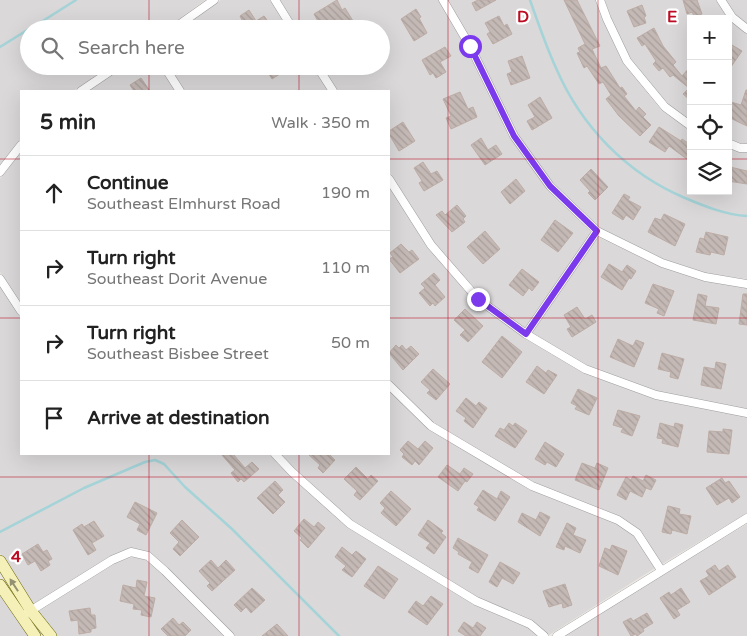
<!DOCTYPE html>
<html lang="en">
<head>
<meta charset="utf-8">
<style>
  body { margin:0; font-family:"Varela Round",sans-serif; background:#f6f6f6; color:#222 }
  .controls { position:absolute; right:15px; top:15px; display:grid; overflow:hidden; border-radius:0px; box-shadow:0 5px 20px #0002 }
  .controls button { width:45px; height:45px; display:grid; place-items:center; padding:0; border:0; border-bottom:1px solid #e0e0e0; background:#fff; color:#222; font:25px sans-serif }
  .stop { position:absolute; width:15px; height:15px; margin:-11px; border:4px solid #7c3aed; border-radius:50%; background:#fff }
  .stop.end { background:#7c3aed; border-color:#fff; box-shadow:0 1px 5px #0008 }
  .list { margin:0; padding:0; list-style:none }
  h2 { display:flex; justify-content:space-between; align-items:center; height:65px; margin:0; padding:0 20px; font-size:21px }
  h2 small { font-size:16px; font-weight:400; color:#767676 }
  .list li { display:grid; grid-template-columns:32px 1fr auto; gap:15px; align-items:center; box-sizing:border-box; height:75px; padding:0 20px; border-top:1px solid #e0e0e0 }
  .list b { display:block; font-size:19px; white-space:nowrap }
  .list p { margin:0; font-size:16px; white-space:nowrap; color:#767676 }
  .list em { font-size:16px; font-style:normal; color:#767676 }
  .icon { flex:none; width:28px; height:28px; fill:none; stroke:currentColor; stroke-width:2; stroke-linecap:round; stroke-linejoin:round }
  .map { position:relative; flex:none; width:747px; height:636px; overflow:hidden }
  .search { position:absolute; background:#fff; box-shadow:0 5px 20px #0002; left:20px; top:20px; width:370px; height:55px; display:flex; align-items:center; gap:12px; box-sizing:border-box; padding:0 18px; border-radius:28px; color:#767676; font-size:19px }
  .panel { position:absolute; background:#fff; box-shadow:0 5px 20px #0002; left:20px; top:90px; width:370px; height:365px; border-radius:0px }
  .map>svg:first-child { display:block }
</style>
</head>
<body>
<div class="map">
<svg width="747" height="636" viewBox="0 0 747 636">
  <defs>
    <pattern id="building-back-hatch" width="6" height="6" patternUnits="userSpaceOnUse" patternTransform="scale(1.25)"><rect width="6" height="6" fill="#c4b9b5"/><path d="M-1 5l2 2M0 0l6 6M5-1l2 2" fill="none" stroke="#a89e9b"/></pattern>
  </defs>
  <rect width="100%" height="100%" fill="#ece7e2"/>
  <g fill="#dad8d9">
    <polygon points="0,0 205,0 165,29 29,29 29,66 110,66 73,91 21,91 21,138 0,165"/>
    <polygon points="221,0 270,0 288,29 181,29"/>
    <polygon points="280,0 439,0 466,48 510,138 547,189 591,232 525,328 481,295 434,243 389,171 389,91 338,91 322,66 381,66 381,29 298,29"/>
    <polygon points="448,0 596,0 603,20 623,63 662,111 691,131 691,191 728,191 728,147 739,152 747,152 747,279 706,273 663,259 599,228 553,183 517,134 473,44"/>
    <polygon points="605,0 716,0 729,20 747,33 747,144 741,143 728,138 728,19 691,19 691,121 667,104 630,59 611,18"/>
    <polygon points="725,0 747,0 747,24 735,14"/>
    <polygon points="126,66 160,66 175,91 89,91"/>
    <polygon points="169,66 312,66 328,91 185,91"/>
    <polygon points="21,152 21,303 0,272 0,179"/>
    <polygon points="389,186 428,248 476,302 527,340 583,373 655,399 747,417 747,513 662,564 641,531 620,516 534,482 433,422 389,379"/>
    <polygon points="598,237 661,267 705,281 747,288 747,409 657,391 587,365 532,333"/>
    <polygon points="0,286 21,318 21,454 269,454 290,476 348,528 474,605 528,627 538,636 235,636 168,568 150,552 132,548 110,556 32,605 0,553"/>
    <polygon points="389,390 429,429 530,490 617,524 635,536 655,568 549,635 531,619 477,597 352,520 295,469 280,454 389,454"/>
    <polygon points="747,524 747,636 565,636 664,574"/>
    <polygon points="132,557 146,560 163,574 224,636 56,636 37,612 114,564"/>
    <polygon points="0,593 30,636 0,636"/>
  </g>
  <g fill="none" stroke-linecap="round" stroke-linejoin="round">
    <g stroke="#a4d3d8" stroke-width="2.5">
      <path d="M530,0C538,23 546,46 556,68C581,126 626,173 685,198C704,206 726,215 747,216"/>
      <polyline points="30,29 76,0"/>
      <polyline points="0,47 29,29"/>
      <polyline points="0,532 84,488 145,462 155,460 164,464 185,487 232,529 339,636"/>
    </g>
  </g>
  <g fill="url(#building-back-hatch)" stroke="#bdaca5">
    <polygon points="337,0 342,10 345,8 353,21 340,29 329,29 324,20 319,23 314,14"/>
    <polygon points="478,0 496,0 476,11 472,3"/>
    <polygon points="564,0 577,0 600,46 592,49 601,68 606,66 620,88 622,87 627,94 624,96 636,111 639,107 646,114 643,117 651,125 640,136 619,116 606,99 611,95 603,82 599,84 587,66 584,68 577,53 580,52 578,48 585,44"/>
    <polygon points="683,0 697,0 702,14 694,16 692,12 687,14"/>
    <polygon points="642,5 646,16 644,17 646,23 634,27 627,11"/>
    <polygon points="416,9 421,17 419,18 427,33 414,41 401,19"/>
    <polygon points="249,10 256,21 264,16 270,24 263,29 243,29 238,23 242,20 240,16"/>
    <polygon points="499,16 504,26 507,24 512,34 493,44 487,34 490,32 485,23"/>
    <polygon points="654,28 663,46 676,62 673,65 682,76 691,66 691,101 683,94 689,88 673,75 670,77 663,68 659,71 653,64 656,61 645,44 642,46 637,38"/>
    <polygon points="732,45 742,51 728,71 728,46 730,47"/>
    <polygon points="445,47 451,56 440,62 446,72 436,78 433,73 430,75 422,60"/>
    <polygon points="522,56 530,78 511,85 507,74 512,72 508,61"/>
    <polygon points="264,66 292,66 272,79"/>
    <polygon points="141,78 150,91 134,91 130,85"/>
    <polygon points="746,90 747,90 747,126 728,117 728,110 731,102 741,105"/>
    <polygon points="460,92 468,109 473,107 477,117 451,129 446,118 451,116 443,99"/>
    <polygon points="540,97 552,118 532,130 527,121 535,117 528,105"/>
    <polygon points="403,122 415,141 399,151 389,134 389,131"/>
    <polygon points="659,127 681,141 682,139 691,145 691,162 669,146 665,152 649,142"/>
    <polygon points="481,138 488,150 496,145 502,154 485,165 471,145"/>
    <polygon points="423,162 431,174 437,171 443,180 424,191 419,183 422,181 414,168"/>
    <polygon points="730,167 747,171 747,184 728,181"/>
    <polygon points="591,169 608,187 595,200 588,193 590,191 580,180"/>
    <polygon points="516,179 525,191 510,204 501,192"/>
    <polygon points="624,194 630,197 628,200 641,207 633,220 626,215 623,220 612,213"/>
    <polygon points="457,205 466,216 463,219 465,222 452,232 436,215 442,211 445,215"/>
    <polygon points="664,214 685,224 675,246 648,232 655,218 661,220"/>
    <polygon points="555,220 573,233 558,252 541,240"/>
    <polygon points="485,231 500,249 483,264 467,247"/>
    <polygon points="706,232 728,237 724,255 711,252 710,255 696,252 700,238 704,239"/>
    <polygon points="401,244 409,252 412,250 419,259 400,273 389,259 393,257 390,253"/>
    <polygon points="609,264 622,272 627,265 636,271 631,279 629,278 622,290 601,277"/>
    <polygon points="522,269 539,282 532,291 529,288 523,296 509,285"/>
    <polygon points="434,273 440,280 435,285 445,297 435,306 433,303 430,306 419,293 425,288 421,284"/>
    <polygon points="653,284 674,291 664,316 657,313 659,309 645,303"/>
    <polygon points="698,294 707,296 705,306 719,308 716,324 693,320"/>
    <polygon points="743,294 747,294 747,325 739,324"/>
    <polygon points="577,307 585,319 592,315 596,322 572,337 567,329 571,327 564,315"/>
    <polygon points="465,309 483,326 468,342 460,335 465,330 454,320"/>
    <polygon points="502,336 522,352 502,378 482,362"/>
    <polygon points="618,339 633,346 636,340 644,343 634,367 610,357"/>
    <polygon points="396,345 399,348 402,345 406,350 411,346 419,354 403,370 389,353"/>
    <polygon points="662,353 684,359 678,379 670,377 671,372 658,369"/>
    <polygon points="716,362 726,364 721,389 701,385 704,367 715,369"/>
    <polygon points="537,366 546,373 548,370 557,375 544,394 526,382"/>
    <polygon points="433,369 450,384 436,400 427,393 430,390 421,382"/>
    <polygon points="578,389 597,398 589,415 575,409 577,406 571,403"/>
    <polygon points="466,398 476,406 479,402 487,408 473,428 464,421 466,418 456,411"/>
    <polygon points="618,410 640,416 632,436 621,432 623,428 613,425"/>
    <polygon points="509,423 513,426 515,423 527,431 515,448 495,436 500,428 504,430"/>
    <polygon points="660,423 674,427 675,423 683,425 678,447 662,443 663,439 657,438"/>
    <polygon points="723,429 732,430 729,454 707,452 709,431 723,432"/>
    <polygon points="408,441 418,449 425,441 433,448 419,465 415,461 412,465 402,457 404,454 400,450"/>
    <polygon points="545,442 564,454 556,467 547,462 545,465 535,459"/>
    <polygon points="221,454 233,454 245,468 252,462 259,469 244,482 241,479 238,482 231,473 235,470"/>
    <polygon points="308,454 329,454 335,460 323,473 318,468 320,465"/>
    <polygon points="582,463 595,468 597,463 608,468 599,490 575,480"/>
    <polygon points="447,465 460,474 464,468 473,474 467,482 465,481 458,491 438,477"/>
    <polygon points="356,467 368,479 371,475 378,481 360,500 354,495 357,491 344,479"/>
    <polygon points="646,475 656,480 651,490 646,488 642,497 630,491 626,500 617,495 626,477 631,480 633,476 643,481"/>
    <polygon points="722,478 725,483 729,481 740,497 732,503 729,498 717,505 706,488"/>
    <polygon points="275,481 283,490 278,495 285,502 273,514 257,498"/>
    <polygon points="483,490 497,499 501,491 510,497 495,521 477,510 479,507 474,504"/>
    <polygon points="391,491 411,509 396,526 381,513 385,508 380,503"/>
    <polygon points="135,502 157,513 146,535 137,530 140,524 127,517"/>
    <polygon points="668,506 680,509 679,514 691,516 687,534 672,530 671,534 662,532"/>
    <polygon points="540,512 550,517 540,536 518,522 522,513 536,520"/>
    <polygon points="304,519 314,527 318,522 325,528 308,548 300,540 302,538 294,531"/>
    <polygon points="182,520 199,537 180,556 173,549 179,542 170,533"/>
    <polygon points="428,520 443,531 441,533 446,537 434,554 426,548 430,543 418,535"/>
    <polygon points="94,521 104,536 92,543 96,550 88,555 73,530 82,524 84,527"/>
    <polygon points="567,523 576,528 573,535 586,540 580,553 565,546 564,550 556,547"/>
    <polygon points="458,538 488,555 478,573 469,568 472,562 458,554 459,552 453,548"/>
    <polygon points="38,544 43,552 47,550 52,559 48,561 50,565 41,571 35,561 28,565 22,554"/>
    <polygon points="612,545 627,551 618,575 599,566 605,548 610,550"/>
    <polygon points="342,547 352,555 356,551 366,559 352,577 342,570 346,566 335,557"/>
    <polygon points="211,560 218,568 226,560 235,570 212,591 207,586 210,583 199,571"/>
    <polygon points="500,562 520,573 513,584 502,578 497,587 489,582"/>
    <polygon points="715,565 719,571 728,565 736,577 709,595 700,581 709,576 706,571"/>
    <polygon points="378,566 398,579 384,599 364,586"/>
    <polygon points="137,580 147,582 144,596 155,598 151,617 141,615 142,610 133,609 134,604 120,601 123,585 136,588"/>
    <polygon points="565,584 572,605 563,608 562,603 549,607 543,591"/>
    <polygon points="252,588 265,600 251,613 246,607 241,612 234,605"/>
    <polygon points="681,588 690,602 677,610 680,615 674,619 660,598 669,592 671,595"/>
    <polygon points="431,596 443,604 427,625 408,612 416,601 423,606"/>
    <polygon points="90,608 91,615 95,615 96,628 91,629 91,632 79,634 78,620 71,621 69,611"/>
    <polygon points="647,613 653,623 643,629 644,631 637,636 636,634 631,636 623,622 631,618 633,621"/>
    <polygon points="173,618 179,625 183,622 191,630 185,636 168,636 161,629"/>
    <polygon points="464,622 473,628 477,622 486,628 480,636 466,636 458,631"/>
    <polygon points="277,624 288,636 262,636"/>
  </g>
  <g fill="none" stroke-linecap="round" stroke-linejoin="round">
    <defs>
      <g id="street">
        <polyline points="275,0 293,29"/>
        <polyline points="443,0 470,46 514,136 550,186 597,231 662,263 705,277 747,284"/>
        <polyline points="600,0 607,19 627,61 665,107 691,126"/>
        <polyline points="721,0 732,17 747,29"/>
        <polyline points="173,29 214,0"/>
        <polyline points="164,66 180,91"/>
        <polyline points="317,66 333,91"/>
        <polyline points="81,91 118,66"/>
        <polyline points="728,143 740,148 747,148"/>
        <polyline points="0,172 21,145"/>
        <polyline points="389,179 431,245 478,299 526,334 585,369 656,395 747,413"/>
        <polyline points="0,279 21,311"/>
        <polyline points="526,334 597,231"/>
        <polyline points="389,385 431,426 532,486 618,520 637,533 661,570"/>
        <polyline points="275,454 292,472 350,524 476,601 530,624 544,636"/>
        <polyline points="27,613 112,560 131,552 148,556 165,571 230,636"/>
        <polyline points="557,636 747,518"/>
      </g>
      <g id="secondary">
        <polyline points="0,561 31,611 51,636"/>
        <polyline points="0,585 35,636"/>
      </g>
    </defs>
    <use href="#street" stroke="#9d9d9d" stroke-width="9"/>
    <use href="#secondary" stroke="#6a680b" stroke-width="12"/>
    <use href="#street" stroke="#fff" stroke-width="8"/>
    <use href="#secondary" stroke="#f5f0b7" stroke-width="11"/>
  </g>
  <defs><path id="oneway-solid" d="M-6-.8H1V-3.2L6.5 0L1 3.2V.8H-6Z" transform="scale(1.25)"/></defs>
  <use fill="#939171" href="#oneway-solid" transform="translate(14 585) rotate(-123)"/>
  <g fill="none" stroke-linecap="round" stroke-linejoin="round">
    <polyline stroke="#7c3aed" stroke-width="6" points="470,46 514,136 550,186 597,231 526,334 478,299"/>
  </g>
  <path fill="none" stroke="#bc0b22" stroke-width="1" stroke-opacity="0.55" d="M149,0V29M299,0V29M448,0V636M598,0V636M149,66V91M299,66V91M0,159H21M389,159H691M728,159H747M0,318H21M389,318H747M149,454V636M299,454V636M0,477H747"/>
  <g font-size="16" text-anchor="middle" font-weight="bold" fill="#bc0b22" stroke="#fff" stroke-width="4.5" stroke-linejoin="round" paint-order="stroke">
    <text x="523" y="22">D</text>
    <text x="672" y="22">E</text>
    <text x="16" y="562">4</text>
  </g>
</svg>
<div class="controls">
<button>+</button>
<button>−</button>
<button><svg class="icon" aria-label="locate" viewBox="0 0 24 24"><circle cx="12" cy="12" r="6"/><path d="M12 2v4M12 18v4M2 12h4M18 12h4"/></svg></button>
<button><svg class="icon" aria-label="layers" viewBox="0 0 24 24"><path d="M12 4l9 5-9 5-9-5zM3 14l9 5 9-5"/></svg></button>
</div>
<div class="stop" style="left:470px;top:46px"></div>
<div class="stop end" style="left:478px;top:299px"></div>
<div class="search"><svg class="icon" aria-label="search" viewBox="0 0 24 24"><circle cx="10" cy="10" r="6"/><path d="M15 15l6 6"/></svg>Search here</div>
<section class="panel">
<h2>5 min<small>Walk · 350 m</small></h2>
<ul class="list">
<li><svg class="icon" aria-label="ahead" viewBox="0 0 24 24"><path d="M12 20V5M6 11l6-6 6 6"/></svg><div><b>Continue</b><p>Southeast Elmhurst Road</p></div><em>190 m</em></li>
<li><svg class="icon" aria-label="right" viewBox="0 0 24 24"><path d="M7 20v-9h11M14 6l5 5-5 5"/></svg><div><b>Turn right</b><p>Southeast Dorit Avenue</p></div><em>110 m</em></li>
<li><svg class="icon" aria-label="right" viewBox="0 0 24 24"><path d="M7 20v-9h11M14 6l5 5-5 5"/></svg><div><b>Turn right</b><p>Southeast Bisbee Street</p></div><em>50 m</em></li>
<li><svg class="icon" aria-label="arrive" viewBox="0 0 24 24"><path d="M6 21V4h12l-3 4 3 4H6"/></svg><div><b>Arrive at destination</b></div></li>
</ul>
</section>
</div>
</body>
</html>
